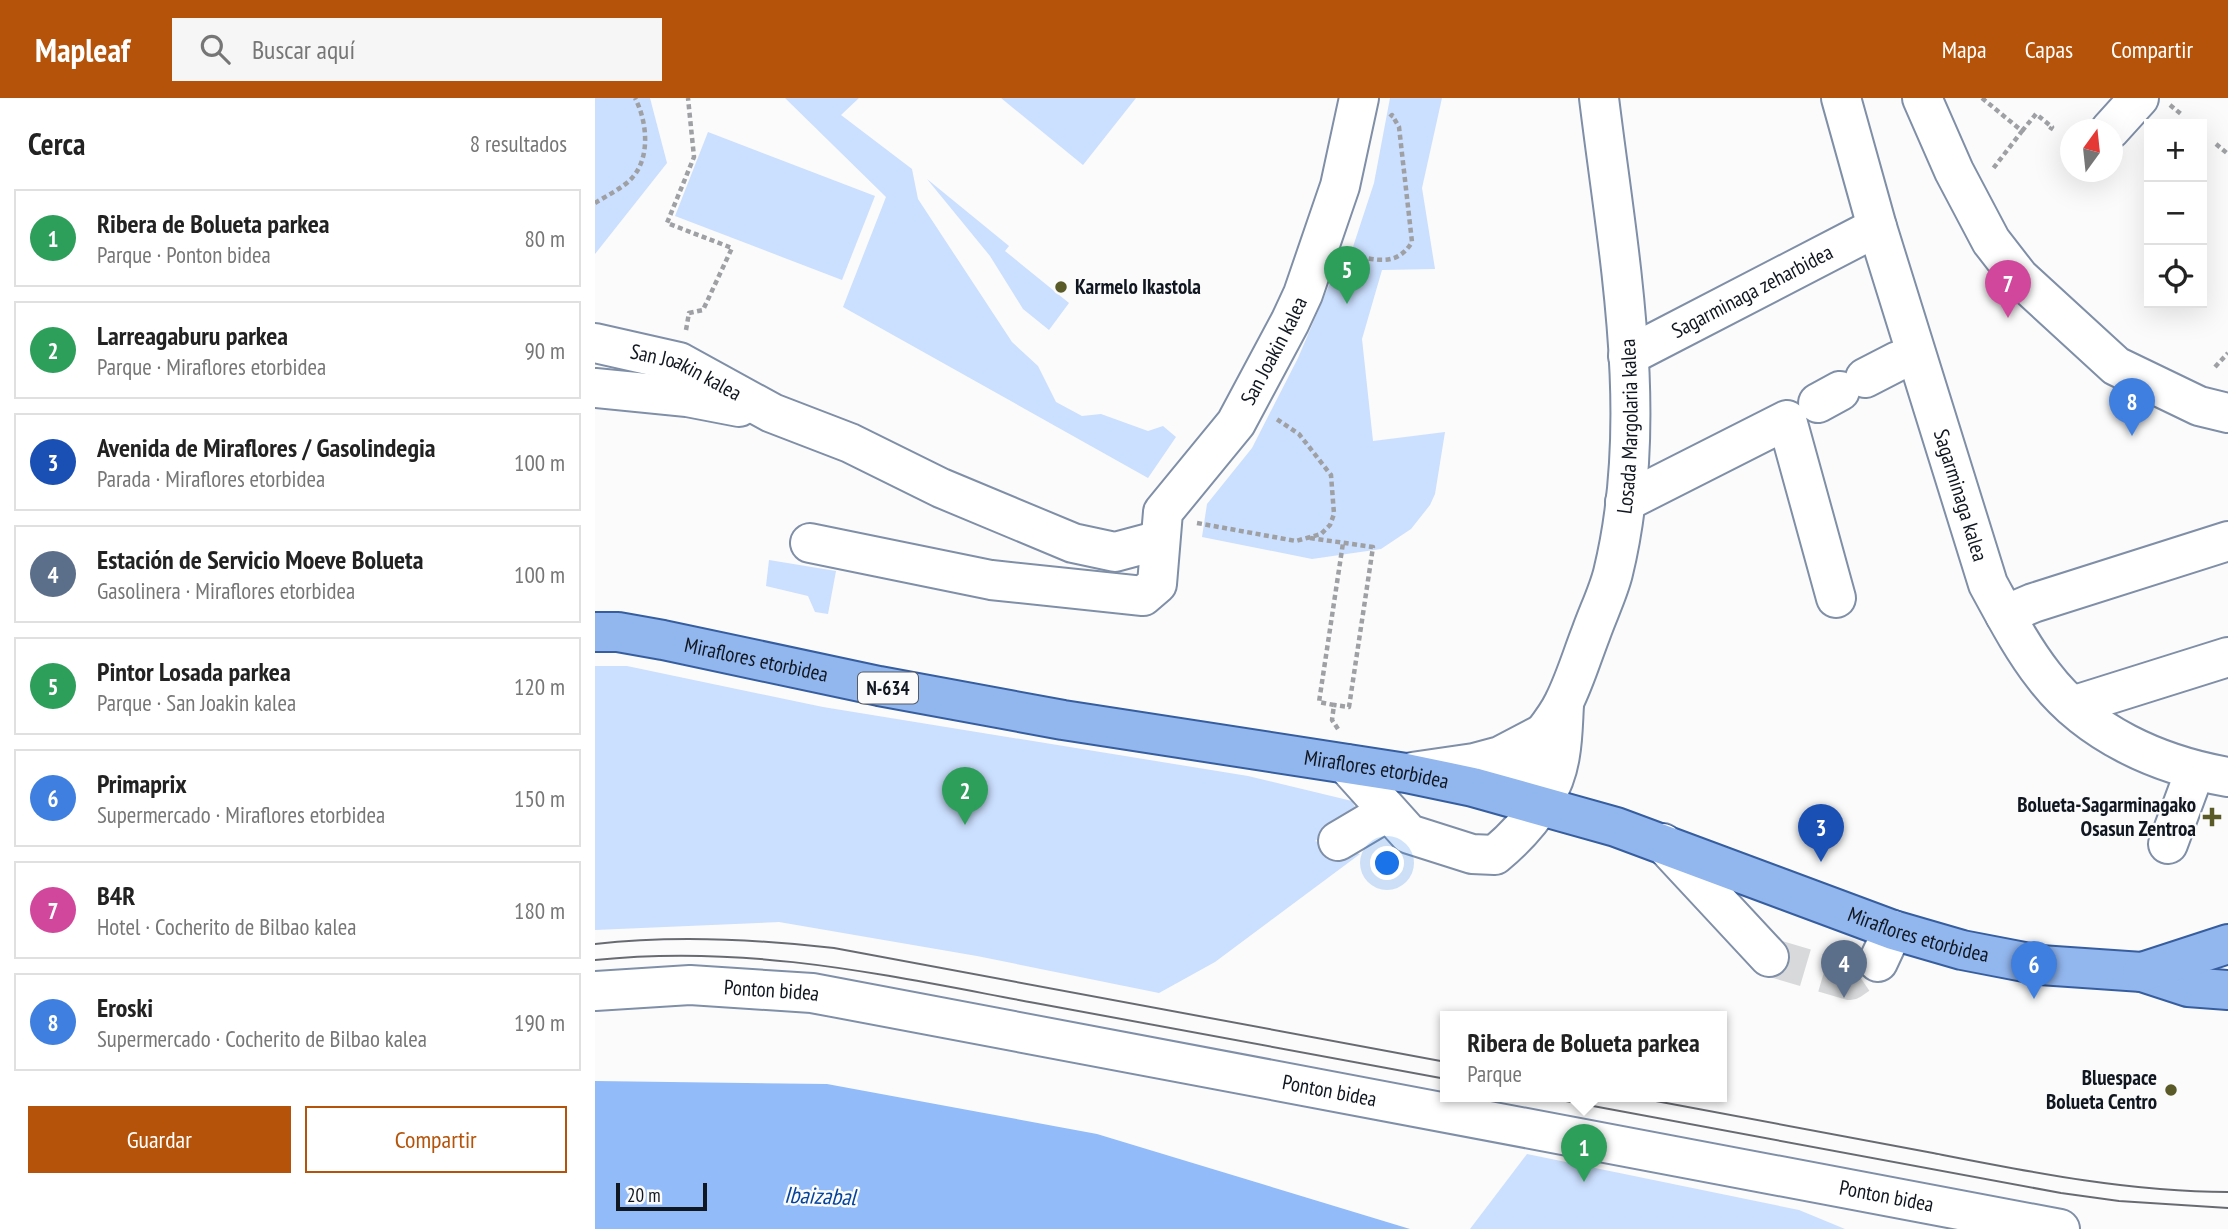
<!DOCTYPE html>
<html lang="es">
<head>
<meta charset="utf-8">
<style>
  body { margin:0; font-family:"PT Sans Narrow",sans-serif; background:#f6f6f6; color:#222 }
  .controls { position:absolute; right:21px; top:21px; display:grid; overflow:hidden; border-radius:0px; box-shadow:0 7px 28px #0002 }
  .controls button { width:63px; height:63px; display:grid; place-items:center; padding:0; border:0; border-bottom:2px solid #e0e0e0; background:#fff; color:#222; font:35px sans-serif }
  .compass { position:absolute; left:1465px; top:21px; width:63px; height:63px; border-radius:50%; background:#fff; box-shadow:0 7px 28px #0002; rotate:15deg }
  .scale { position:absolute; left:21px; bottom:18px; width:91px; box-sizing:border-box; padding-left:7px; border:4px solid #111720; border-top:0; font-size:19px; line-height:24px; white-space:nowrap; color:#111720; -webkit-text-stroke:5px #fbfbfb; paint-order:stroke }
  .you { position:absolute; left:793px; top:766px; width:24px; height:24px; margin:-18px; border:5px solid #fff; border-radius:50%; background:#1a73e8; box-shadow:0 0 0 10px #1a73e833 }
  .badge { display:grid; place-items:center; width:46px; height:46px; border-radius:50%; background:#b45309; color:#fff; font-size:23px; font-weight:700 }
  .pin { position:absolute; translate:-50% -58px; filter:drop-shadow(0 2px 4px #0008) }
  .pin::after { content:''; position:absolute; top:37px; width:24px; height:21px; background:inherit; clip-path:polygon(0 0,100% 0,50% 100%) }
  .popup { position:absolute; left:845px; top:913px; width:287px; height:91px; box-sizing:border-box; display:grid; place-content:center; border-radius:0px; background:#fff; filter:drop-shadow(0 2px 5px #0005); font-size:23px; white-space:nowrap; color:#767676 }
  .popup b { font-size:26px; color:#222 }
  .popup::after { content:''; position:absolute; left:50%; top:100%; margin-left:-14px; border:14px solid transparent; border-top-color:#fff }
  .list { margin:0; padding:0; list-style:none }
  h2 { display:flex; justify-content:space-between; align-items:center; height:91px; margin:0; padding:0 28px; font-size:30px }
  h2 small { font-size:23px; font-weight:400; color:#767676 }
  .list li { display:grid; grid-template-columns:46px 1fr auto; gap:21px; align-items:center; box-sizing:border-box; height:98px; margin:0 14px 14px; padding:0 14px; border:2px solid #e0e0e0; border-radius:0px }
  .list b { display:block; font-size:26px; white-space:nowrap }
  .list p { margin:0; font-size:23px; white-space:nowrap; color:#767676 }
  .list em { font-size:23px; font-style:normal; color:#767676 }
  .actions { display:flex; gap:14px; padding:21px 28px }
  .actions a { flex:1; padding:16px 0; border:2px solid #b45309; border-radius:0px; text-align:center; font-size:24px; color:#b45309 }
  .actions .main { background:#b45309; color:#fff }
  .icon { flex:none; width:38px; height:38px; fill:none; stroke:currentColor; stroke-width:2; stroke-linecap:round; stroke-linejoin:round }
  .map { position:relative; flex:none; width:1633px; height:1131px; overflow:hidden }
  header { display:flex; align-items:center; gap:42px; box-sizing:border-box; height:98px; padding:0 35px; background:#b45309; color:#fff }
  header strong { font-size:33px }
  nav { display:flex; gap:38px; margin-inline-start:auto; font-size:24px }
  .search { width:490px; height:63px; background:#f6f6f6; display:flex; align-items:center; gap:18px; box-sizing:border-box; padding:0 24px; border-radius:0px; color:#767676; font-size:26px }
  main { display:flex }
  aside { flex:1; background:#fff }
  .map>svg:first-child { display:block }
</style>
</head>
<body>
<header>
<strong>Mapleaf</strong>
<div class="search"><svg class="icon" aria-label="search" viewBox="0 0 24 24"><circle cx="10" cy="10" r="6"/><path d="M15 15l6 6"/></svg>Buscar aquí</div>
<nav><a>Mapa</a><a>Capas</a><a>Compartir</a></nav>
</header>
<main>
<aside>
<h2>Cerca<small>8 resultados</small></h2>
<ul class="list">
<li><span class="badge" style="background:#2e9e5b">1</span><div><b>Ribera de Bolueta parkea</b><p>Parque · Ponton bidea</p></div><em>80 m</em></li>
<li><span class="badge" style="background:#2e9e5b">2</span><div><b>Larreagaburu parkea</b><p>Parque · Miraflores etorbidea</p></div><em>90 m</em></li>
<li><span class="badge" style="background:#1a4fb4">3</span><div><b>Avenida de Miraflores / Gasolindegia</b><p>Parada · Miraflores etorbidea</p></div><em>100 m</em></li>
<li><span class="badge" style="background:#5c6f8a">4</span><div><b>Estación de Servicio Moeve Bolueta</b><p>Gasolinera · Miraflores etorbidea</p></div><em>100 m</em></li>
<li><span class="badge" style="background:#2e9e5b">5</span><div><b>Pintor Losada parkea</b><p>Parque · San Joakin kalea</p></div><em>120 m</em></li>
<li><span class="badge" style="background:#3f7fe0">6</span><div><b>Primaprix</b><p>Supermercado · Miraflores etorbidea</p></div><em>150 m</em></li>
<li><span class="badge" style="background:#d1479c">7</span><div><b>B4R</b><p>Hotel · Cocherito de Bilbao kalea</p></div><em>180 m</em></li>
<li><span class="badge" style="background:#3f7fe0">8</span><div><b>Eroski</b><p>Supermercado · Cocherito de Bilbao kalea</p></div><em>190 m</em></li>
</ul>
<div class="actions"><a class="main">Guardar</a><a>Compartir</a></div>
</aside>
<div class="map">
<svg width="1633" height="1131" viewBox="0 0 1633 1131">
  <rect width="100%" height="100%" fill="#fbfbfb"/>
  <g fill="#cbdffe">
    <polygon points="0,0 55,0 72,65 0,156"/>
    <polygon points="190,0 264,0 246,17 317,71 323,101 417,244 443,268 461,304 487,318 506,316 553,333 568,328 581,339 553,380 248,209 291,99"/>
    <polygon points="406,0 541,0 488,67"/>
    <polygon points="795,0 847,0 827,90 840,171 787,172 767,241 778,343 850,334 840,396 835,407 816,431 786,451 717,461 607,439 612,406 657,350 703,260 746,159 754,161 779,85"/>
    <polygon points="113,34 280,98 247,182 80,118"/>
    <polygon points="332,81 414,148 410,153 474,205 454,232 428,211 395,158"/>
    <polygon points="174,462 241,473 233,516 220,514 213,498 171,488"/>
    <polygon points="0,568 32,568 228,609 653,678 757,703 761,711 720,743 765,756 620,864 564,895 382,858 184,824 0,832"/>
    <polygon points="932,1056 1204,1112 1250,1131 875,1131"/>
  </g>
  <polygon fill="#92bbfa" points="0,983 232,986 502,1036 815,1131 0,1131"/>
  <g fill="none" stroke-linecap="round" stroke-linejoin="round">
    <polyline stroke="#d8d9da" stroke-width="38" stroke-dasharray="38 19" stroke-linecap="butt" points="1174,859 1255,883 1283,864"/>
    <defs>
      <g id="minor">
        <path id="s1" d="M1246,0L1282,129L1393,486C1410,517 1427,550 1449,578C1493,636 1564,667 1633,679"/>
        <polyline points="1327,0 1359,73 1396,143 1424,179 1521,268 1604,308 1633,315"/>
        <polyline points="1515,32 1544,0"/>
        <path id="s2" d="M0,245L84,264L177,315L255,345L346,390L478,445L520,454L565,442"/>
        <path id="s3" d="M1033,258L1282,129"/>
        <polyline points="1270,280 1303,263"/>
        <polyline points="0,290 92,299 144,309"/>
        <polyline points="1223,305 1245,293"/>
        <polyline points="1030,404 1192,322 1241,500"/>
        <path id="s4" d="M215,445L396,482L548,498L562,486L568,414L641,325L695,224L708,196L745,88L764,0"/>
        <polyline points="1410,517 1438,505 1633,443"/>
        <polyline points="1477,608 1633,559"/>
        <path d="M751,666L814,736L877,756L900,757C931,731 959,698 965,657C968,640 968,623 969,607"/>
        <polyline points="817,674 879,665 905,658 949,635"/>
        <path id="s5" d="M925,702C917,658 952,640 969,604C980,582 987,558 996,535C1003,515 1013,495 1018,475C1056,320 1023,156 1004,0"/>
        <polyline points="743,743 792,714"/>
        <polyline points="1068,745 1174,859"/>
        <polyline points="1573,746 1600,673"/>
        <polyline points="1283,864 1298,832"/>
        <path id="s6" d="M0,893L95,887L217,895L1465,1131"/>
      </g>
      <g id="major">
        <path id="s7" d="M0,534H23L68,542L284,588L468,622L811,675L878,689L1021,729L1298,832L1367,852L1445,867L1547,874L1593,889L1633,892"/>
        <polyline points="1547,874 1633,846"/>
      </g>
    </defs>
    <use href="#minor" stroke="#7f8fa7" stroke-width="42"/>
    <use href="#major" stroke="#365e9f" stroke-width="42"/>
    <g stroke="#9ea0a4" stroke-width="4.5" stroke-dasharray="5 3.5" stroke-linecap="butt">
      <polyline points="1387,0 1427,33 1397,72"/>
      <polyline points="1575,7 1586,16"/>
      <polyline points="1427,33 1441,16 1457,29 1455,32"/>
      <polyline points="1621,46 1633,56"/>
      <path d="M0,105C11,98 28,90 37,80C56,59 52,23 40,0"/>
      <path d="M757,157C781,162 802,169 817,144L804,29L797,17L795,19"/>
      <polyline points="91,232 94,215 108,212 137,150 72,125 99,59 93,0"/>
      <polyline points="1620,269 1633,255"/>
      <polyline points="602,425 701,443 726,436 735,427 739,416 736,377 704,336 680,320"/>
      <polyline points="715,440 778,449 754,609 739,607"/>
      <polyline points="743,631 737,622 739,607 724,604 748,445"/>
    </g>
    <use href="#minor" stroke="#fff" stroke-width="38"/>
    <use href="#major" stroke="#92b6ee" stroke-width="38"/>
    <g stroke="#676b71" stroke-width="2">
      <path d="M0,846C80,837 160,841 239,850L851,964"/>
      <path d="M0,862C156,846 289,877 440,905C577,930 714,955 851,981"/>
      <polyline points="944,998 1466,1095 1524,1103 1633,1110"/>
      <path d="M1034,998C1135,1017 1236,1036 1338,1055C1435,1074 1534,1094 1633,1094"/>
    </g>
  </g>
  <g fill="#595a27" stroke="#fbfbfb" stroke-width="2.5">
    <circle cx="466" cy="189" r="7"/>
    <path d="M1613.5 708.5h7v7h7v7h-7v7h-7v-7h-7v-7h7z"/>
    <circle cx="1576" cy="992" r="7"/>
  </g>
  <g text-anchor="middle" stroke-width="5" stroke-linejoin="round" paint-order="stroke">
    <rect fill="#fbfbfb" stroke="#575b62" stroke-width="2" x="263" y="574.5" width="60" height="31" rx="5"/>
    <g font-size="19" font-weight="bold" fill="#111720">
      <text x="293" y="597">N-634</text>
    </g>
    <g font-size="21" font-weight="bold" fill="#111720" stroke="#fbfbfb" text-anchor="end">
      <text x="480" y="196" text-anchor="start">Karmelo Ikastola</text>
      <text x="1601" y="714">Bolueta-Sagarminagako<tspan x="1601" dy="24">Osasun Zentroa</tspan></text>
      <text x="1562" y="987">Bluespace<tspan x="1562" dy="24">Bolueta Centro</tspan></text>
    </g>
    <g font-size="21" fill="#111720" stroke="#fbfbfb">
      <text dy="7" stroke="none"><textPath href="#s3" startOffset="140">Sagarminaga zeharbidea</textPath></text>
      <text dy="7" stroke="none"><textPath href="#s4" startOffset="625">San Joakin kalea</textPath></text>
      <text dy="7" stroke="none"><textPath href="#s2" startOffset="96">San Joakin kalea</textPath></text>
      <text dy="7" stroke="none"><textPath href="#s5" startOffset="397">Losada Margolaria kalea</textPath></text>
      <text dy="7" stroke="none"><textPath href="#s1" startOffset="415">Sagarminaga kalea</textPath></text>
      <text dy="7" stroke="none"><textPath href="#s7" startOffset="164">Miraflores etorbidea</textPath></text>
      <text dy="7" stroke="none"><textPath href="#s7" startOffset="794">Miraflores etorbidea</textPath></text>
      <text dy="7" stroke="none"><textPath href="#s7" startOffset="1362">Miraflores etorbidea</textPath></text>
      <text dy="7" stroke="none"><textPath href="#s6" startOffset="177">Ponton bidea</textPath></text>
      <text dy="7" stroke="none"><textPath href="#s6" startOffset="744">Ponton bidea</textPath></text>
      <text dy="7" stroke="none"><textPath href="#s6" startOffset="1311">Ponton bidea</textPath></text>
    </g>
    <g font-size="23" font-style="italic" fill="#04449d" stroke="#fbfbfb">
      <text transform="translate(225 1098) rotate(2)" y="8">Ibaizabal</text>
    </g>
  </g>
</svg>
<div class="controls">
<button>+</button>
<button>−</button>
<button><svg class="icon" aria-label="locate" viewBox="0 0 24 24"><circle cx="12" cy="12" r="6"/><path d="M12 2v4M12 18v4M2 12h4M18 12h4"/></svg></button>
</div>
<svg class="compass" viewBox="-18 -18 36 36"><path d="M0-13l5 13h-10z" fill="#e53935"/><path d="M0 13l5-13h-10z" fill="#767676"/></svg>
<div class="scale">20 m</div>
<div class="you"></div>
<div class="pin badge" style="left:989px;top:1084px;background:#2e9e5b">1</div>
<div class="popup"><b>Ribera de Bolueta parkea</b>Parque</div>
<div class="pin badge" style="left:370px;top:727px;background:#2e9e5b">2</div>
<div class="pin badge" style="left:1226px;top:764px;background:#1a4fb4">3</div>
<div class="pin badge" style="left:1249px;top:900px;background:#5c6f8a">4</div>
<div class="pin badge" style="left:752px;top:206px;background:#2e9e5b">5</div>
<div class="pin badge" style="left:1439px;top:901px;background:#3f7fe0">6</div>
<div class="pin badge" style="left:1413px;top:220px;background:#d1479c">7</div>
<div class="pin badge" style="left:1537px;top:338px;background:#3f7fe0">8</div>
</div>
</main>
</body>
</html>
